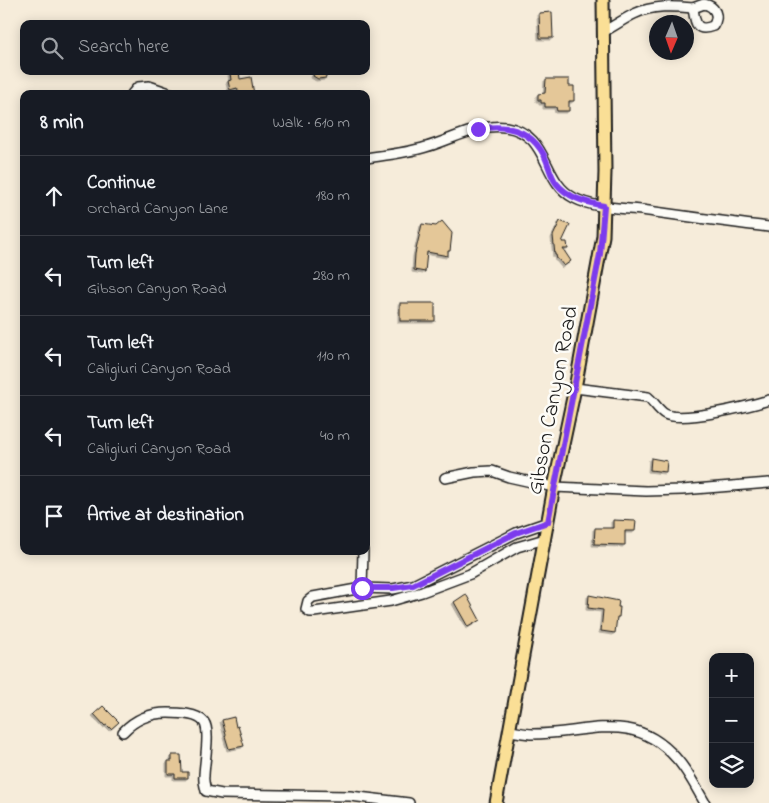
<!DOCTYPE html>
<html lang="en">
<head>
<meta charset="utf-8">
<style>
  body { margin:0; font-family:"Indie Flower",sans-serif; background:#20242c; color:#f1f3f6 }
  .controls { position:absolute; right:15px; bottom:15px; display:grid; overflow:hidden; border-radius:10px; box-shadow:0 2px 12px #0003 }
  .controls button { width:45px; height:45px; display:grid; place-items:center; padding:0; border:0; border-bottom:1px solid #363941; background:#171b24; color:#f1f3f6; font:25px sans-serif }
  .compass { position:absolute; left:649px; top:15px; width:45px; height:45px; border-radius:50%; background:#171b24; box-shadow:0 2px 12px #0003; rotate:182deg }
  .stop { position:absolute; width:15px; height:15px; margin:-11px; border:4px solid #7c3aed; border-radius:50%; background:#fff }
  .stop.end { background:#7c3aed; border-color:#fff; box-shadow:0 1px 5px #0008 }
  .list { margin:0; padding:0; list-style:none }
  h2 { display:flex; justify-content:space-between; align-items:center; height:65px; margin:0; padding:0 20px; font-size:21px }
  h2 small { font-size:16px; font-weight:400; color:#9ea1a6 }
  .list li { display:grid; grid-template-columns:32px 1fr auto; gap:15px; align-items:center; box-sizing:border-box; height:80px; padding:0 20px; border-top:1px solid #363941 }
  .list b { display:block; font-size:19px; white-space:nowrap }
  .list p { margin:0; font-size:16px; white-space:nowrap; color:#9ea1a6 }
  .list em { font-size:16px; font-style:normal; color:#9ea1a6 }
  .icon { flex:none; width:28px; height:28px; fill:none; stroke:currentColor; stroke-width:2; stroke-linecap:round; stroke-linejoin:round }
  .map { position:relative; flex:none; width:769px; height:803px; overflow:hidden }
  .search { position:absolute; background:#171b24; box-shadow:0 2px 12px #0003; left:20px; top:20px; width:350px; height:55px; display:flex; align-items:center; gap:12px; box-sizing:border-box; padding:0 18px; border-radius:10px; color:#9ea1a6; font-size:19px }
  .panel { position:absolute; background:#171b24; box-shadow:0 2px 12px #0003; left:20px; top:90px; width:350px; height:465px; border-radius:10px }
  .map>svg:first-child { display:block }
</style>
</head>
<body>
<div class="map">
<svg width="769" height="803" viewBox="0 0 769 803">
  <defs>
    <filter id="shadow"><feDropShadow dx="-2" dy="2" stdDeviation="0" flood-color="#0004"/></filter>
  </defs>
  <rect width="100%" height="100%" fill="#f6ecda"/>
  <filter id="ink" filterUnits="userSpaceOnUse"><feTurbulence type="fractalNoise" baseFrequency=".02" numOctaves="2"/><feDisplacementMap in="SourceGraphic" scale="10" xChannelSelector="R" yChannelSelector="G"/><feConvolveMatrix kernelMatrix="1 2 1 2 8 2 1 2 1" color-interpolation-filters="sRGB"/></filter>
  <g filter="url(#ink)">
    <g fill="#e4c798" stroke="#1c1c1c" filter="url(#shadow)">
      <polygon points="552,12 553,38 540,38 539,13"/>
      <polygon points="239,71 240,79 251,77 254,94 240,94 237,88 230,90 228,81 231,80 230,73"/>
      <polygon points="315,71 325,71 326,78 318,79 313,76"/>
      <polygon points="546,79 569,79 569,86 574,86 574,101 569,101 569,111 557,111 556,107 545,107 545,103 541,103 541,100 538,100 538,94 545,93"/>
      <polygon points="442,221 452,233 450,251 448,251 448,256 427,252 425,272 414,270 415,254 422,224 436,226"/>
      <polygon points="560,221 570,225 562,242 567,242 568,249 563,249 571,261 564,266 558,259 557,259 556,255 555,255 553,236"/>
      <rect x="400" y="303" width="35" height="18"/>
      <polygon points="651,458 667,461 666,472 650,470"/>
      <polygon points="613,520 636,521 635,531 625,531 625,545 594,544 595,528 613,528"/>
      <polygon points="466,594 480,620 468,627 454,602"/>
      <polygon points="589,595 619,601 618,607 620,607 619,617 617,617 615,633 601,631 603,610 588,608"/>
      <polygon points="103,706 119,722 111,729 107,725 105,726 94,714"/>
      <polygon points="234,717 236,727 238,726 244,746 229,749 225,736 226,735 222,720"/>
      <polygon points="172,755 181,755 182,772 188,772 188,778 175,778 175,774 168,774 168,761 172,761"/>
    </g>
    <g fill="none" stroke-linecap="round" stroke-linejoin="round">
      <defs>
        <g id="minor">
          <path d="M704,4C715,6 720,16 713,26C695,33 695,21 693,8Z"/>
          <path d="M603,32C614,26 624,19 634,14C653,5 673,6 693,8"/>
          <polyline points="132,94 138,87 149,86 172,94"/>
          <path d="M366,158C386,155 406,153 426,147C452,140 478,123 506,127C550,134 541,181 574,198C593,208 620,208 641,210C684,216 726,222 769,227"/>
          <path d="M575,388L648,397C654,402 659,411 665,414C682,423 749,406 769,400"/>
          <polyline points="445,478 474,472 492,471 509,477 554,487 646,491 682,490 769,483"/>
          <polyline points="545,539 517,547 470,574 422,592 391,601 314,612 310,612 306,609 308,601 313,597 362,588 393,589 413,585 516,533 548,522"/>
          <polyline points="362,588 363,551"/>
          <path d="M510,731C518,732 525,734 533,734C588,734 633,709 676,758C688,771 696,788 705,803"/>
          <path d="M123,732C135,719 150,713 168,713C178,713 197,713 204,722C211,731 204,764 204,776C203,781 205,786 206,791L222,794L350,796L409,803"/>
        </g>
        <polyline id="major" points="496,803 554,487 575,388 603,236 605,172 603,0"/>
      </defs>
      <use href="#minor" stroke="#1c1c1c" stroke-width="12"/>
      <use href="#major" stroke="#1c1c1c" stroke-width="15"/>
      <use href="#minor" stroke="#fdfcf7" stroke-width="9"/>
      <use href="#major" stroke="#fadf96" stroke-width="11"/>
    </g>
  </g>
  <g fill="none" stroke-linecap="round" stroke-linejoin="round" filter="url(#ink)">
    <path stroke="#7c3aed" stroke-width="6" d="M362,588H393L413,585L516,533L548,522L600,254L604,206C586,202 569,199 556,183C550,175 549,165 544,155C530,129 505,124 478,129"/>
  </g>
  <g text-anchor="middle" stroke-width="5" stroke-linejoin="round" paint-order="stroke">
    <g font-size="22" fill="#1c1c1c" stroke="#fdfcf7">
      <text transform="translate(551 400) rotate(-79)" y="8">Gibson Canyon Road</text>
    </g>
  </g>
</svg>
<div class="controls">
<button>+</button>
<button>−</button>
<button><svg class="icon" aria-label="layers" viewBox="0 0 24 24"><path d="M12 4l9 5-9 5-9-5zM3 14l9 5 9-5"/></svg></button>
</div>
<svg class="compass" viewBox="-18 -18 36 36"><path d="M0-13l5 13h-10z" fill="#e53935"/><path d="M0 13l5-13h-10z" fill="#9ea1a6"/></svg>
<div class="stop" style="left:362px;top:588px"></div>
<div class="stop end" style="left:478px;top:129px"></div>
<div class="search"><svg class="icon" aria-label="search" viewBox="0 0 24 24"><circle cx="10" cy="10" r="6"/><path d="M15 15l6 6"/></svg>Search here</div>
<section class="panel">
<h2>8 min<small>Walk · 610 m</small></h2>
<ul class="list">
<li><svg class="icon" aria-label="ahead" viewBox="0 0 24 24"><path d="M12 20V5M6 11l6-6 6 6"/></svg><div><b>Continue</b><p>Orchard Canyon Lane</p></div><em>180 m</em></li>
<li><svg class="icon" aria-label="left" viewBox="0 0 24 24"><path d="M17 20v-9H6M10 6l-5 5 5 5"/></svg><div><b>Turn left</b><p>Gibson Canyon Road</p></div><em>280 m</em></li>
<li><svg class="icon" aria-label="left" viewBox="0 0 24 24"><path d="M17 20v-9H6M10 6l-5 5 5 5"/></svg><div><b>Turn left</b><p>Caligiuri Canyon Road</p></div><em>110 m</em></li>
<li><svg class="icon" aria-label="left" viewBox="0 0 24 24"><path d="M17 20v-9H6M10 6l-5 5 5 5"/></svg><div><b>Turn left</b><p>Caligiuri Canyon Road</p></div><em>40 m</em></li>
<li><svg class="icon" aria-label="arrive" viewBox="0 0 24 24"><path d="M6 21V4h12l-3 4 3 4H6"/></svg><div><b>Arrive at destination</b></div></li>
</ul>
</section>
</div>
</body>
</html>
